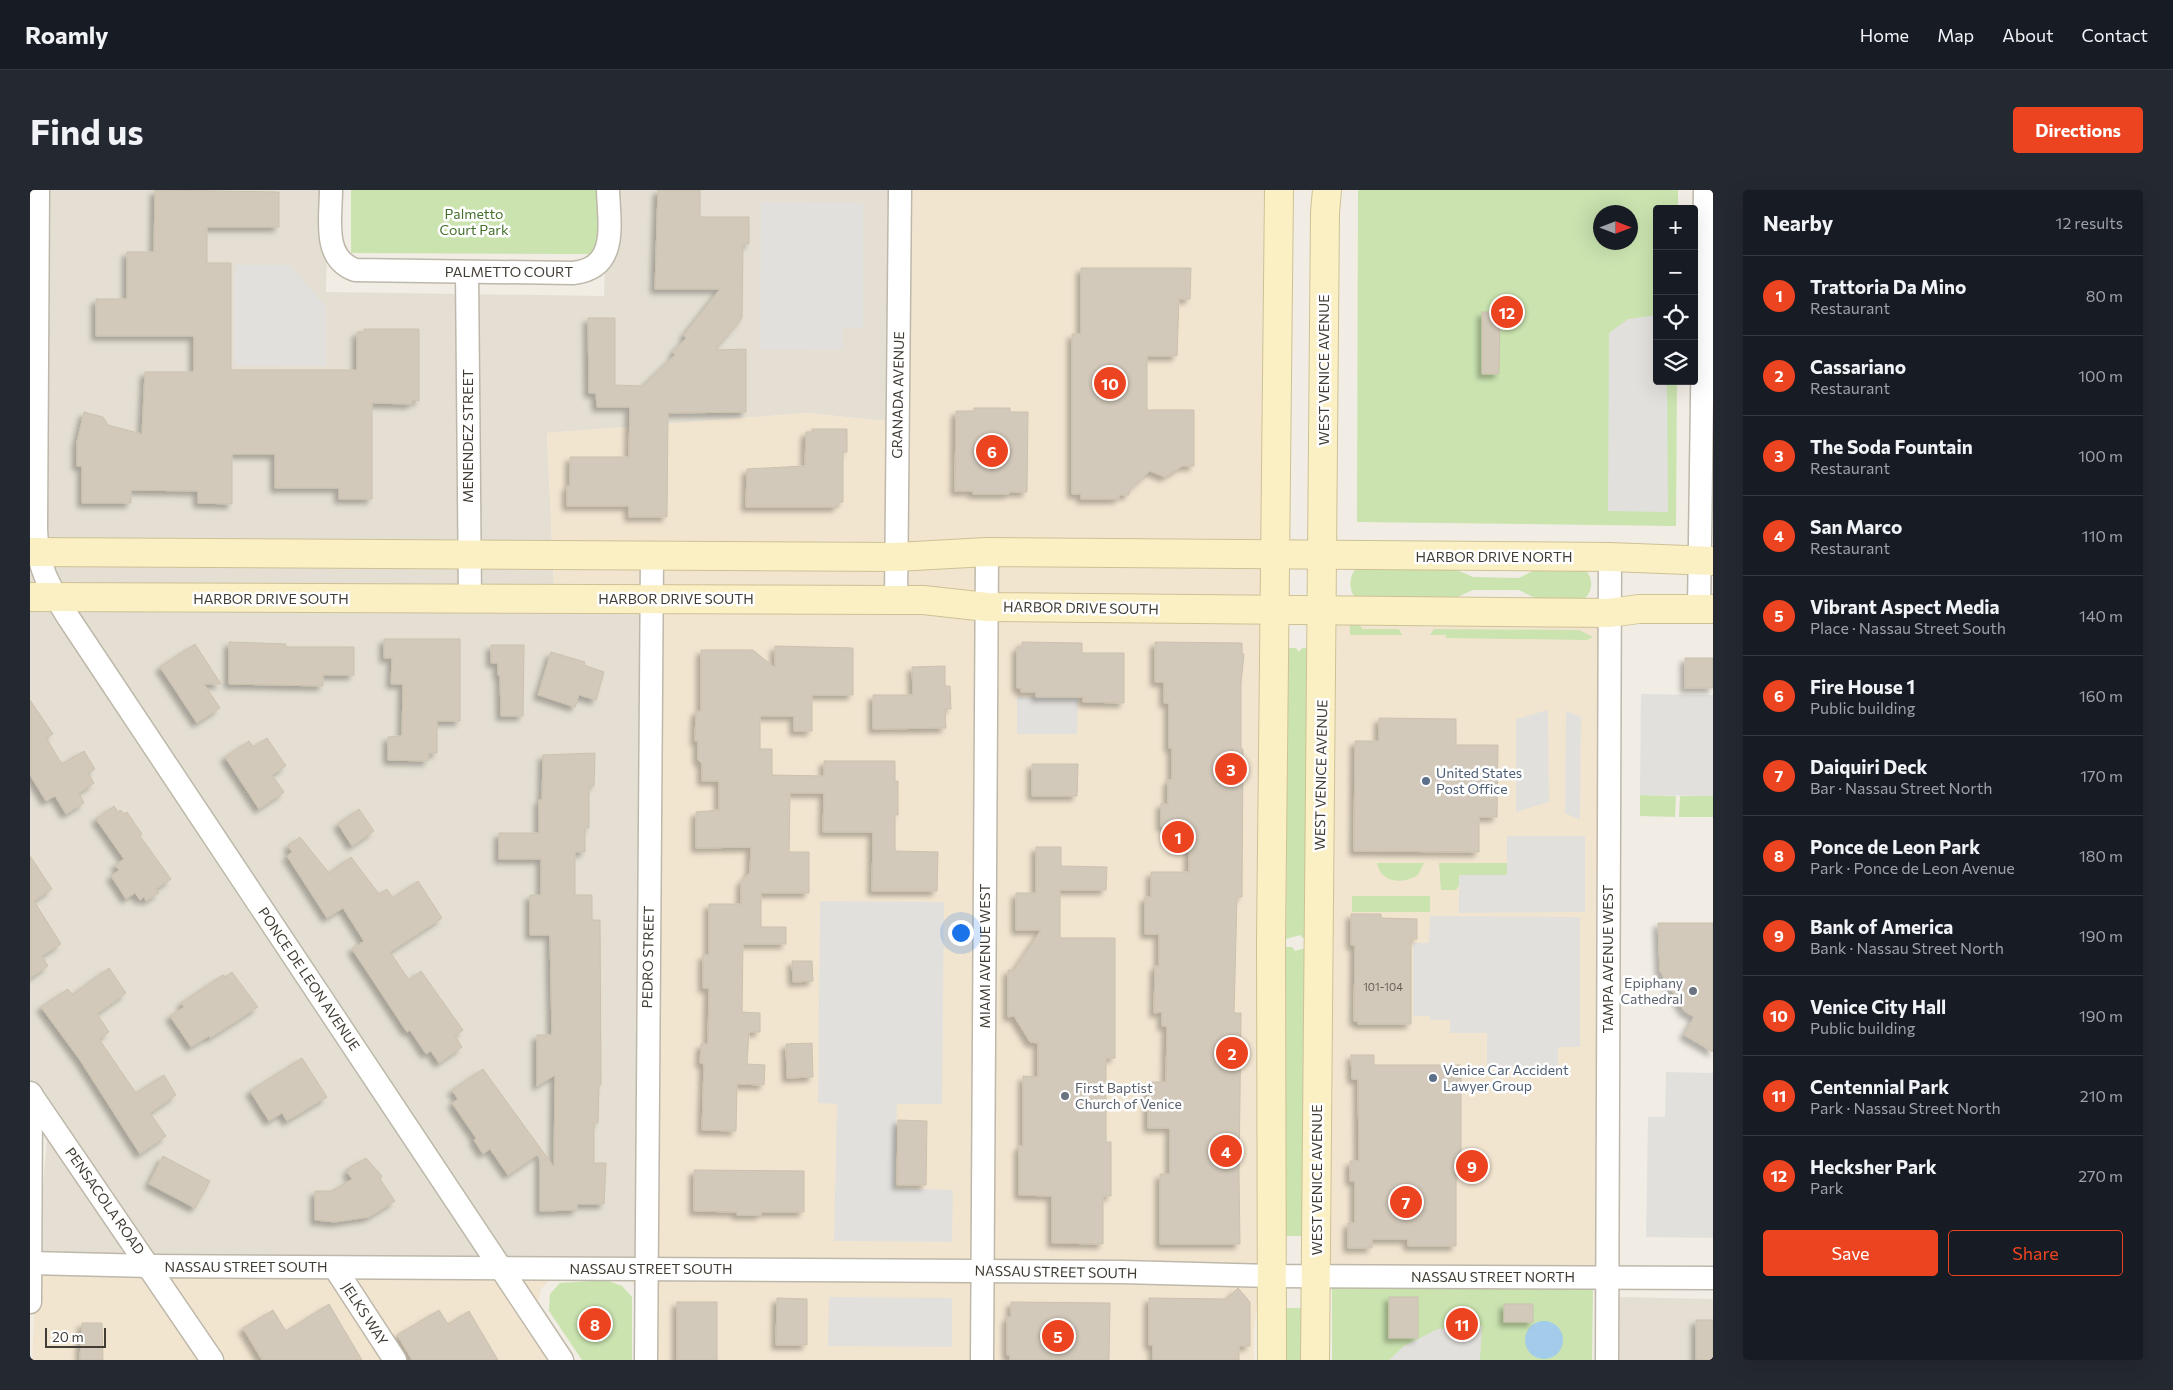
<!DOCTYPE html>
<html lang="en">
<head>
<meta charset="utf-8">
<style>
  body { margin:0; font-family:Commissioner,sans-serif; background:#242831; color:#f1f3f6 }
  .controls { position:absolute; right:15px; top:15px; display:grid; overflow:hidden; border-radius:5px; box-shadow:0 5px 20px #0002 }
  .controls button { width:45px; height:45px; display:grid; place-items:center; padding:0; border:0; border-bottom:1px solid #363941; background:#171b24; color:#f1f3f6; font:25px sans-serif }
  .compass { position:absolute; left:1563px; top:15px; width:45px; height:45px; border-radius:50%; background:#171b24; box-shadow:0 5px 20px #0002; rotate:90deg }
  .scale { position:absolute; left:15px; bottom:12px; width:61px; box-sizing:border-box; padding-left:5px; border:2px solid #423d34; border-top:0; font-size:14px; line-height:18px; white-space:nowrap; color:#423d34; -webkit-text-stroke:4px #fff; paint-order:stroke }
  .you { position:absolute; left:930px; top:742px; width:18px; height:18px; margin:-12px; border:4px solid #fff; border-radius:50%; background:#1a73e8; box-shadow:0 0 0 8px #1a73e833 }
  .badge { display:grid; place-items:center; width:32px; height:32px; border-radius:50%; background:#ec4420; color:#fff; font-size:16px; font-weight:700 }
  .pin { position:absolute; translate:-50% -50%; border:2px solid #fff; box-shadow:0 1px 5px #0006 }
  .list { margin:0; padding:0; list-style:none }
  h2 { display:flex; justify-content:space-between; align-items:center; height:65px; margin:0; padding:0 20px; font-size:21px }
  h2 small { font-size:16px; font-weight:400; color:#9ea1a6 }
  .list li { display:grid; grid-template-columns:32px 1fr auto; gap:15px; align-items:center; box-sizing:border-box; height:80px; padding:0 20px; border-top:1px solid #363941 }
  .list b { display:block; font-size:19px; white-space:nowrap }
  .list p { margin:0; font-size:16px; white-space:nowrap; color:#9ea1a6 }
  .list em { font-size:16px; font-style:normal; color:#9ea1a6 }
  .actions { display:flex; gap:10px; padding:15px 20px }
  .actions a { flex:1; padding:11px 0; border:1px solid #ec4420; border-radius:5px; text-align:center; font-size:18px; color:#ec4420 }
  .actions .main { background:#ec4420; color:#fff }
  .icon { flex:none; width:28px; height:28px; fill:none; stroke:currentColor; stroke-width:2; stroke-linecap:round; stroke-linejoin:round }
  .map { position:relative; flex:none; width:1683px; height:1170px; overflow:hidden; border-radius:5px }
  header { display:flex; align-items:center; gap:30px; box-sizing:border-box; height:70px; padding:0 25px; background:#171b24; border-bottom:1px solid #363941 }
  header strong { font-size:24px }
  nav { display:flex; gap:28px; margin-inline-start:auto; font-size:18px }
  .intro { display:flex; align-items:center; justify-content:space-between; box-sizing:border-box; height:120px; padding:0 30px }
  h1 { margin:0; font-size:35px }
  .button { padding:12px 22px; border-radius:5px; background:#ec4420; color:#fff; font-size:18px; font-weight:700 }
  main { display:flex; gap:30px; padding:0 30px }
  aside { flex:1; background:#171b24; border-radius:5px; box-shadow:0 5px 20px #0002 }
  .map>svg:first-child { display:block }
</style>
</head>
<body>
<header>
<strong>Roamly</strong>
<nav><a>Home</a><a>Map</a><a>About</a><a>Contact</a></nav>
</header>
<div class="intro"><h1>Find us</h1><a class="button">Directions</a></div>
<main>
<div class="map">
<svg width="1683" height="1170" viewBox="0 0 1683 1170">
  <defs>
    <filter id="shadow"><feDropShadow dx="-4.5" dy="4.5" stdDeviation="2.5" flood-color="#0004"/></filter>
  </defs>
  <rect width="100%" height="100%" fill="#f1ede4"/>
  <g fill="#e4dfd2">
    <polygon points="0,0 298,0 296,102 574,106 577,0 880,0 875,233 777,223 517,243 522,354 0,352"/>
    <polygon points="0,373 523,375 524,399 0,396"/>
    <polygon points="0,417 620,419 608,1083 6,1081 18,937 0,913"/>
    <polygon points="1585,1107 1683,1109 1683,1170 1584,1170"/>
  </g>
  <g fill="#f2e5d0">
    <polygon points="880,0 1237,0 1233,354 522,354 517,243 777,223 874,233"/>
    <polygon points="931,373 1233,375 1233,409 524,399 523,375"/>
    <polygon points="620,419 892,420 1233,430 1229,1102 1224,1139 1224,1170 612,1170 607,1098 599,1090 607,1083"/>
    <polygon points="1304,432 1569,434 1573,1098 1297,1090"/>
    <polygon points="6,1081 523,1086 511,1099 508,1114 541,1170 2,1170"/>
  </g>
  <g fill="#cae3af" fill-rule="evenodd">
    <polygon points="321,0 567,0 567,64 321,63"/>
    <path d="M1328,0H1648V19H1627V191H1647L1646,336L1327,332ZM1570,22H1600V52H1570Z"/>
    <path d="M1327,378H1422L1443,387L1489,388L1509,378L1555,380C1564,387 1563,405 1552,410L1507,409L1489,400H1443L1423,409L1326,408C1318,401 1319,384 1327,378Z"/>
    <polygon points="1329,433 1332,439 1369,439 1372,445 1320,445 1320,434"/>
    <polygon points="1404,439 1549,440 1563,447 1557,450 1416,448 1416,445 1400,445"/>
    <polygon points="1258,458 1266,458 1269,462 1272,458 1281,458 1277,748 1273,748 1270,745 1256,749"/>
    <polygon points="1610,605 1646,606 1645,627 1610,626"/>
    <polygon points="1650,606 1683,606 1683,627 1649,627"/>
    <path d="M1347,673H1394L1388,685C1372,695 1351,693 1347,673Z"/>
    <polygon points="1409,673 1477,673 1477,685 1436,685 1426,700 1411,700"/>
    <rect x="1322" y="706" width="78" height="16"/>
    <polygon points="1255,757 1262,757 1265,761 1279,757 1273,1046 1257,1046 1255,1042"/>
    <polygon points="576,1090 592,1096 602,1107 602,1170 552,1170 519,1121 520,1104 530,1093"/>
    <polygon points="1302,1098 1563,1098 1562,1170 1302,1170"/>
    <polygon points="1257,1118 1273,1118 1276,1170 1253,1170 1254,1129"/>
  </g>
  <g fill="#e2e0dc">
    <polygon points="731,12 833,13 833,138 813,138 813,160 730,159"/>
    <polygon points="205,75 260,75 296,117 296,176 205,175"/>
    <polygon points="1627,125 1627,191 1637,191 1638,322 1578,321 1579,143 1598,129"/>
    <polygon points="1611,504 1683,505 1683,606 1610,605"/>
    <polygon points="987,507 1048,508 1047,544 987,544"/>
    <polygon points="1518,520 1519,612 1486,622 1486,529"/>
    <polygon points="1536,521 1551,527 1550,630 1535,623"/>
    <polygon points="1477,646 1555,646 1555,722 1429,723 1429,685 1477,685"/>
    <polygon points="790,711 914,712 912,914 867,914 865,998 923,1000 922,1052 804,1051 807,914 788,913"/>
    <polygon points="1400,726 1550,727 1550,857 1528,857 1528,876 1457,876 1457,843 1420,843 1420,830 1400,830 1400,826 1383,826 1383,753 1399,753"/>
    <polygon points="1636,882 1683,883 1683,1048 1616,1047 1618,927 1635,927"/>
    <polygon points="799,1107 922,1108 922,1157 798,1156"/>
    <polygon points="1452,1136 1450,1170 1359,1170 1374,1156 1408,1139"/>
  </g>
  <circle fill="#a3cceb" cx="1514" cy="1150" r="19"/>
  <g fill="#d2c9ba" stroke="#ccc1ae" filter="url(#shadow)">
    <polygon points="125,0 249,2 249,37 177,37 177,73 201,73 201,180 327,180 327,142 334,142 334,139 389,139 389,211 382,210 382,214 342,213 342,309 309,309 309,298 245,298 245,264 202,264 202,314 168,313 168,301 101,300 101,313 52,313 52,276 47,276 47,252 54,222 73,227 78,235 112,244 115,182 163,182 164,180 164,146 66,146 66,109 97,109 97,62 124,62"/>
    <polygon points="628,0 670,0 670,27 719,27 719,54 713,54 712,128 685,160 716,159 716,222 638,223 637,327 599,327 599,316 537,316 537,296 540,296 540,267 599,267 600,217 567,217 566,203 559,203 558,128 585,128 585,195 613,196 645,165 643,162 656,148 654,145 690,99 625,99"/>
    <polygon points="1051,78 1161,78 1160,109 1149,109 1147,166 1117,166 1117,220 1164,220 1164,276 1152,276 1135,287 1120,281 1099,301 1099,305 1089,305 1089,309 1051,309 1051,304 1042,304 1042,144 1051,144"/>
    <polygon points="1452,122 1470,122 1469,184 1452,184"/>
    <polygon points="944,218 980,218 980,222 998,222 997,302 980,302 979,304 943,304 943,301 925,301 926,221 944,221"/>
    <polygon points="782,239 817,239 817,262 813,262 813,312 808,312 808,317 716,317 717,279 775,276 776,242 782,242"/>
    <polygon points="354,449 430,449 430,531 407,531 407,563 399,563 398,571 358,570 358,547 372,546 373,494 361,494 362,468 354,468"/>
    <polygon points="199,452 256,454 256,457 324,457 324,485 293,485 293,496 199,494"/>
    <polygon points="992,452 1052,453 1052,463 1094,463 1094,513 1053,512 1053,507 1006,507 1006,502 991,502 991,498 987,498 987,457 992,457"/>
    <polygon points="1125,452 1212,453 1212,464 1214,464 1211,493 1211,559 1213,559 1212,707 1207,707 1204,823 1211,823 1209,984 1210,1054 1130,1054 1130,984 1140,984 1140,938 1118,938 1118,892 1136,892 1137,836 1132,836 1132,822 1124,823 1125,776 1129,776 1129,744 1115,744 1115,707 1121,707 1121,682 1159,682 1159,637 1131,637 1131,613 1138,614 1138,590 1142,590 1142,558 1139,558 1139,513 1134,513 1134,492 1125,492"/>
    <polygon points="165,454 191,494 174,494 190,518 167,533 130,477"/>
    <polygon points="461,455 494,455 493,526 471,526 470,487 468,484 468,473 461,473"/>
    <polygon points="745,456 823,458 823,505 782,505 782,541 764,541 764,526 730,526 730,559 742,559 742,585 794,586 794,571 865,571 865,591 868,591 868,625 865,625 865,661 908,662 907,701 842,701 843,642 793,642 794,603 760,603 759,662 779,662 779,703 731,703 731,737 756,737 756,754 713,754 712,822 730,823 730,842 719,842 717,874 735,875 734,895 707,894 706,941 672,940 674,874 670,873 671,854 678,854 679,798 673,798 673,765 679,765 679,714 711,714 711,692 720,682 721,657 666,658 666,622 689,620 689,591 672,591 672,574 668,570 668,551 665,551 666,521 671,521 671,460 723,460 745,478"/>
    <polygon points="521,462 555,472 554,475 574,482 566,510 549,505 545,517 508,505"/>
    <rect x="1655" y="468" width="28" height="30"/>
    <polygon points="915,476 915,496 920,496 921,519 915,519 916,538 843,539 843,505 883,505 882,477"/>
    <polygon points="0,510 23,544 16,548 32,574 54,561 65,579 58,583 64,593 49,603 54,613 36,624 25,606 16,611 0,585"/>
    <polygon points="1349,528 1426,529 1426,555 1468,555 1467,627 1449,627 1449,662 1324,661 1325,551 1349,551"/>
    <polygon points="237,548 256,576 242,585 254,602 229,619 195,567 219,551 223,557"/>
    <polygon points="565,563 564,596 559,596 559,638 555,638 555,662 545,662 545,705 562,705 562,730 570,730 571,895 569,895 568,933 564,933 564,973 576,973 574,1014 547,1014 547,1020 510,1021 510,963 478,985 460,959 453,964 444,950 446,948 422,913 428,909 422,900 453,879 524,977 525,885 507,896 507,845 522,845 520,745 500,745 500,705 511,705 511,669 469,669 469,643 509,643 509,610 512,610 513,565"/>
    <polygon points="1002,574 1048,574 1047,606 1002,606"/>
    <polygon points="84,616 88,622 91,620 93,624 97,622 112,644 110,646 141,689 126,699 129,703 116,711 114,707 110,710 105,703 96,709 81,686 89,680 85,675 94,669 66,629"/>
    <polygon points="329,619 344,641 322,656 308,634"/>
    <polygon points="270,647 299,683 321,667 349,704 357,699 363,708 388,691 412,728 360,762 379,790 391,781 433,840 425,846 432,857 409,873 401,861 396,864 380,840 377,842 322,759 334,751 313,718 297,728 257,666 262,662 258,656"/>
    <polygon points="1006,657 1031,657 1031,676 1077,677 1076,700 1030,700 1030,748 1085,748 1085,868 1076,868 1076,952 1081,952 1081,1006 1073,1006 1073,1054 1022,1053 1022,1006 989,1005 989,956 993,956 993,886 1008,887 1008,853 1000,852 984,826 978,827 978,780 984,780 1011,740 986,740 986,703 1006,703"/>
    <polygon points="0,666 22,699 4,711 31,754 12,766 18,776 0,788"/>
    <polygon points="1321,724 1351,724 1351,728 1387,729 1387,749 1381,749 1381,834 1328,834 1328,831 1324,831 1325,755 1321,755"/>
    <polygon points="1628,733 1683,733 1683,862 1654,845 1664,827 1654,821 1630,781"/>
    <polygon points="762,771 782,771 783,791 763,792"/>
    <polygon points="79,778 96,803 67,824 79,842 69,849 106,903 134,885 146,905 120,923 136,946 110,964 50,870 11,817 38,799 42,805"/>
    <polygon points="202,782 228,817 180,848 179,846 161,857 140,826 154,817 151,813 193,785 195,787"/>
    <polygon points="782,853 783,887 757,888 756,854"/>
    <polygon points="1321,865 1344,865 1344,875 1431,875 1431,984 1426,984 1426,1056 1378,1056 1378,1049 1342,1049 1342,1058 1318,1058 1318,1033 1325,1033 1325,991 1320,991 1320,971 1329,971 1328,889 1322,889"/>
    <polygon points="272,868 297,907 257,931 252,923 239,931 220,901"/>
    <polygon points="868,930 897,931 896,995 867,995"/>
    <polygon points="133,966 180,991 165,1018 119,994"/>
    <polygon points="336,968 352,986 350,989 365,1011 339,1027 305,1032 285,1030 285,1001 302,1001 322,989 317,982 320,980 319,978"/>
    <polygon points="664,980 774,981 774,1022 731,1022 731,1025 707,1025 707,1022 664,1021"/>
    <polygon points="1208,1098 1220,1112 1220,1156 1209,1156 1209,1170 1123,1170 1123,1155 1119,1155 1119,1108 1197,1109"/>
    <rect x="1359" y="1107" width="29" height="41"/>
    <polygon points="747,1108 777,1109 777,1155 746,1155"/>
    <rect x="647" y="1112" width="40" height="58"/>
    <polygon points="981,1112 1080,1113 1079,1170 980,1170 980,1165 977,1165 977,1127 981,1127"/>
    <polygon points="299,1114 332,1170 232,1170 213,1138 243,1120 256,1141"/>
    <rect x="1474" y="1114" width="29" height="18"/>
    <polygon points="409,1120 418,1134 439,1121 468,1170 382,1170 367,1145"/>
    <rect x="1666" y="1130" width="17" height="40"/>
    <polygon points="52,1133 72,1133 73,1170 50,1170"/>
  </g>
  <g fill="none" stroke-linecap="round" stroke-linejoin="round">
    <defs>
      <g id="street">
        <path d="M8,0L6,339C7,377 19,396 38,427L532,1170"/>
        <path d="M301,0C301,28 292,68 325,80L543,83C589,78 579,34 578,0"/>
        <polyline points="437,82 440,410"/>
        <polyline points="866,410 870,0"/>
        <polyline points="1669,419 1675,0"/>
        <polyline points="0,903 182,1170"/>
        <polyline points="0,1073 120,1076 1092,1082 1242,1086 1683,1088"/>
        <polyline points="305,1078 365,1170"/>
        <polyline points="0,1112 1,904"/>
        <polyline points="616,1170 622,365"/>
        <polyline points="952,1170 957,362"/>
        <polyline points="1577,1170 1580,367"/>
      </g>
      <g id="secondary">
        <polyline points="0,362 866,367 957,362 1580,367 1683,371"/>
        <polyline points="0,407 866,410 893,410 957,417 1579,423 1609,419 1683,419"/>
        <polyline points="1242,1170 1241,752 1249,0"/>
        <polyline points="1285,1170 1295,22 1297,0"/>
      </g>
    </defs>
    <use href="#street" stroke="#beb8aa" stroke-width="25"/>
    <use href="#secondary" stroke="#cec196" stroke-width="30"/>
    <use href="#street" stroke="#fff" stroke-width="22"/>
    <use href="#secondary" stroke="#fbefc4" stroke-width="28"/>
  </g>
  <g fill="#5c6f8a" stroke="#fff" stroke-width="2">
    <circle cx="1396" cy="591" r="5"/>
    <circle cx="1403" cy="888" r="5"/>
  </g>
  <g fill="#6b7280" stroke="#fff" stroke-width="2">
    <circle cx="1663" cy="801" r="5"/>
    <circle cx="1035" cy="906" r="5"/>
  </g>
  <g text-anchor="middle" stroke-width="5" stroke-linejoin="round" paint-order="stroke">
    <g font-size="11" fill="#666056">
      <text x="1353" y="801">101-104</text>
    </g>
    <g font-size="14" fill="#44702c" stroke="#fff">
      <text x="444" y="29">Palmetto<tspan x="444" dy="16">Court Park</tspan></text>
    </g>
    <g font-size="14" fill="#423d34" stroke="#fff">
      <text x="479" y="87">PALMETTO COURT</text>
      <text transform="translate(1294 180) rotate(-90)" y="5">WEST VENICE AVENUE</text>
      <text transform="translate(868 205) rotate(-89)" y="5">GRANADA AVENUE</text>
      <text transform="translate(438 246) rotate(-90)" y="5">MENENDEZ STREET</text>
      <text x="1464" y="372">HARBOR DRIVE NORTH</text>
      <text x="241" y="414">HARBOR DRIVE SOUTH</text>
      <text x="646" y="414">HARBOR DRIVE SOUTH</text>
      <text transform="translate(1051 418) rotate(1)" y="5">HARBOR DRIVE SOUTH</text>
      <text transform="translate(1291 585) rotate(-89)" y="5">WEST VENICE AVENUE</text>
      <text transform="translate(955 766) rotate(-90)" y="5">MIAMI AVENUE WEST</text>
      <text transform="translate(618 767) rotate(-89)" y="5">PEDRO STREET</text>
      <text transform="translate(1578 769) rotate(-90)" y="5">TAMPA AVENUE WEST</text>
      <text transform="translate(279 789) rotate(56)" y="5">PONCE DE LEON AVENUE</text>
      <text transform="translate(1287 990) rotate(-90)" y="5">WEST VENICE AVENUE</text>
      <text transform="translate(75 1011) rotate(55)" y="5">PENSACOLA ROAD</text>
      <text x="216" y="1082">NASSAU STREET SOUTH</text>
      <text x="621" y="1084">NASSAU STREET SOUTH</text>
      <text transform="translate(1026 1082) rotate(1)" y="5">NASSAU STREET SOUTH</text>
      <text x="1463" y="1092">NASSAU STREET NORTH</text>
      <text transform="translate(335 1124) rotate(57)" y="5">JELKS WAY</text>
    </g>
    <g font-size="14" fill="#4e5e75" stroke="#fff" text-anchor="start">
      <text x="1406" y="588">United States<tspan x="1406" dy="16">Post Office</tspan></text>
      <text x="1413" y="885">Venice Car Accident<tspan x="1413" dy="16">Lawyer Group</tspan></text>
    </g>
    <g font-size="14" fill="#5b616d" stroke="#fff" text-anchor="end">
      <text x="1653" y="798">Epiphany<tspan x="1653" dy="16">Cathedral</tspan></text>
      <text x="1045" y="903" text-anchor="start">First Baptist<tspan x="1045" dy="16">Church of Venice</tspan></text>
    </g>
  </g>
</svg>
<div class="controls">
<button>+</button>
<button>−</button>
<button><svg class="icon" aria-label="locate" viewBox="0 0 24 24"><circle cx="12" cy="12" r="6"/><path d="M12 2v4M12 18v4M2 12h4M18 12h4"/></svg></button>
<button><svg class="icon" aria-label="layers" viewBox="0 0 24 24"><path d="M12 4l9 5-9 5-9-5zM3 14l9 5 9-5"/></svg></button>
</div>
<svg class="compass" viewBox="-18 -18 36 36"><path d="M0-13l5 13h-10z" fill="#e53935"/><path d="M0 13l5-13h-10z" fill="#9ea1a6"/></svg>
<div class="scale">20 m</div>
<div class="you"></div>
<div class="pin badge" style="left:1148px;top:647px">1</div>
<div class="pin badge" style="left:1202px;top:863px">2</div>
<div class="pin badge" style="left:1201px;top:579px">3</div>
<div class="pin badge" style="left:1196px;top:961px">4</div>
<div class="pin badge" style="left:1028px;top:1146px">5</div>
<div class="pin badge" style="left:962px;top:261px">6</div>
<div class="pin badge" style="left:1376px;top:1012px">7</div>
<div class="pin badge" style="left:565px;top:1134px">8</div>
<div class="pin badge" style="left:1442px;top:976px">9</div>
<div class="pin badge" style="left:1080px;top:193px">10</div>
<div class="pin badge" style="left:1432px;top:1134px">11</div>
<div class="pin badge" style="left:1477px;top:122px">12</div>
</div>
<aside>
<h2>Nearby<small>12 results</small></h2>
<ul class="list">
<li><span class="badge">1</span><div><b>Trattoria Da Mino</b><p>Restaurant</p></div><em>80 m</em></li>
<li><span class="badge">2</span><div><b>Cassariano</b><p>Restaurant</p></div><em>100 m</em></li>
<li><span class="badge">3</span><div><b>The Soda Fountain</b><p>Restaurant</p></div><em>100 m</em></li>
<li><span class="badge">4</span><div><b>San Marco</b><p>Restaurant</p></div><em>110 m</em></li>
<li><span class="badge">5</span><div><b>Vibrant Aspect Media</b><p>Place · Nassau Street South</p></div><em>140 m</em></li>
<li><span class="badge">6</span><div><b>Fire House 1</b><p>Public building</p></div><em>160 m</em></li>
<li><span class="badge">7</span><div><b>Daiquiri Deck</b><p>Bar · Nassau Street North</p></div><em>170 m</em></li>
<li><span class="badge">8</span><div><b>Ponce de Leon Park</b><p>Park · Ponce de Leon Avenue</p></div><em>180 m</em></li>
<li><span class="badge">9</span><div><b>Bank of America</b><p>Bank · Nassau Street North</p></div><em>190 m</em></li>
<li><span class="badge">10</span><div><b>Venice City Hall</b><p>Public building</p></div><em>190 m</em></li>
<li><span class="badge">11</span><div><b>Centennial Park</b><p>Park · Nassau Street North</p></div><em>210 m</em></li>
<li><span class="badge">12</span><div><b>Hecksher Park</b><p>Park</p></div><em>270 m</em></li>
</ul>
<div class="actions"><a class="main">Save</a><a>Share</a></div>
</aside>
</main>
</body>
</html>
